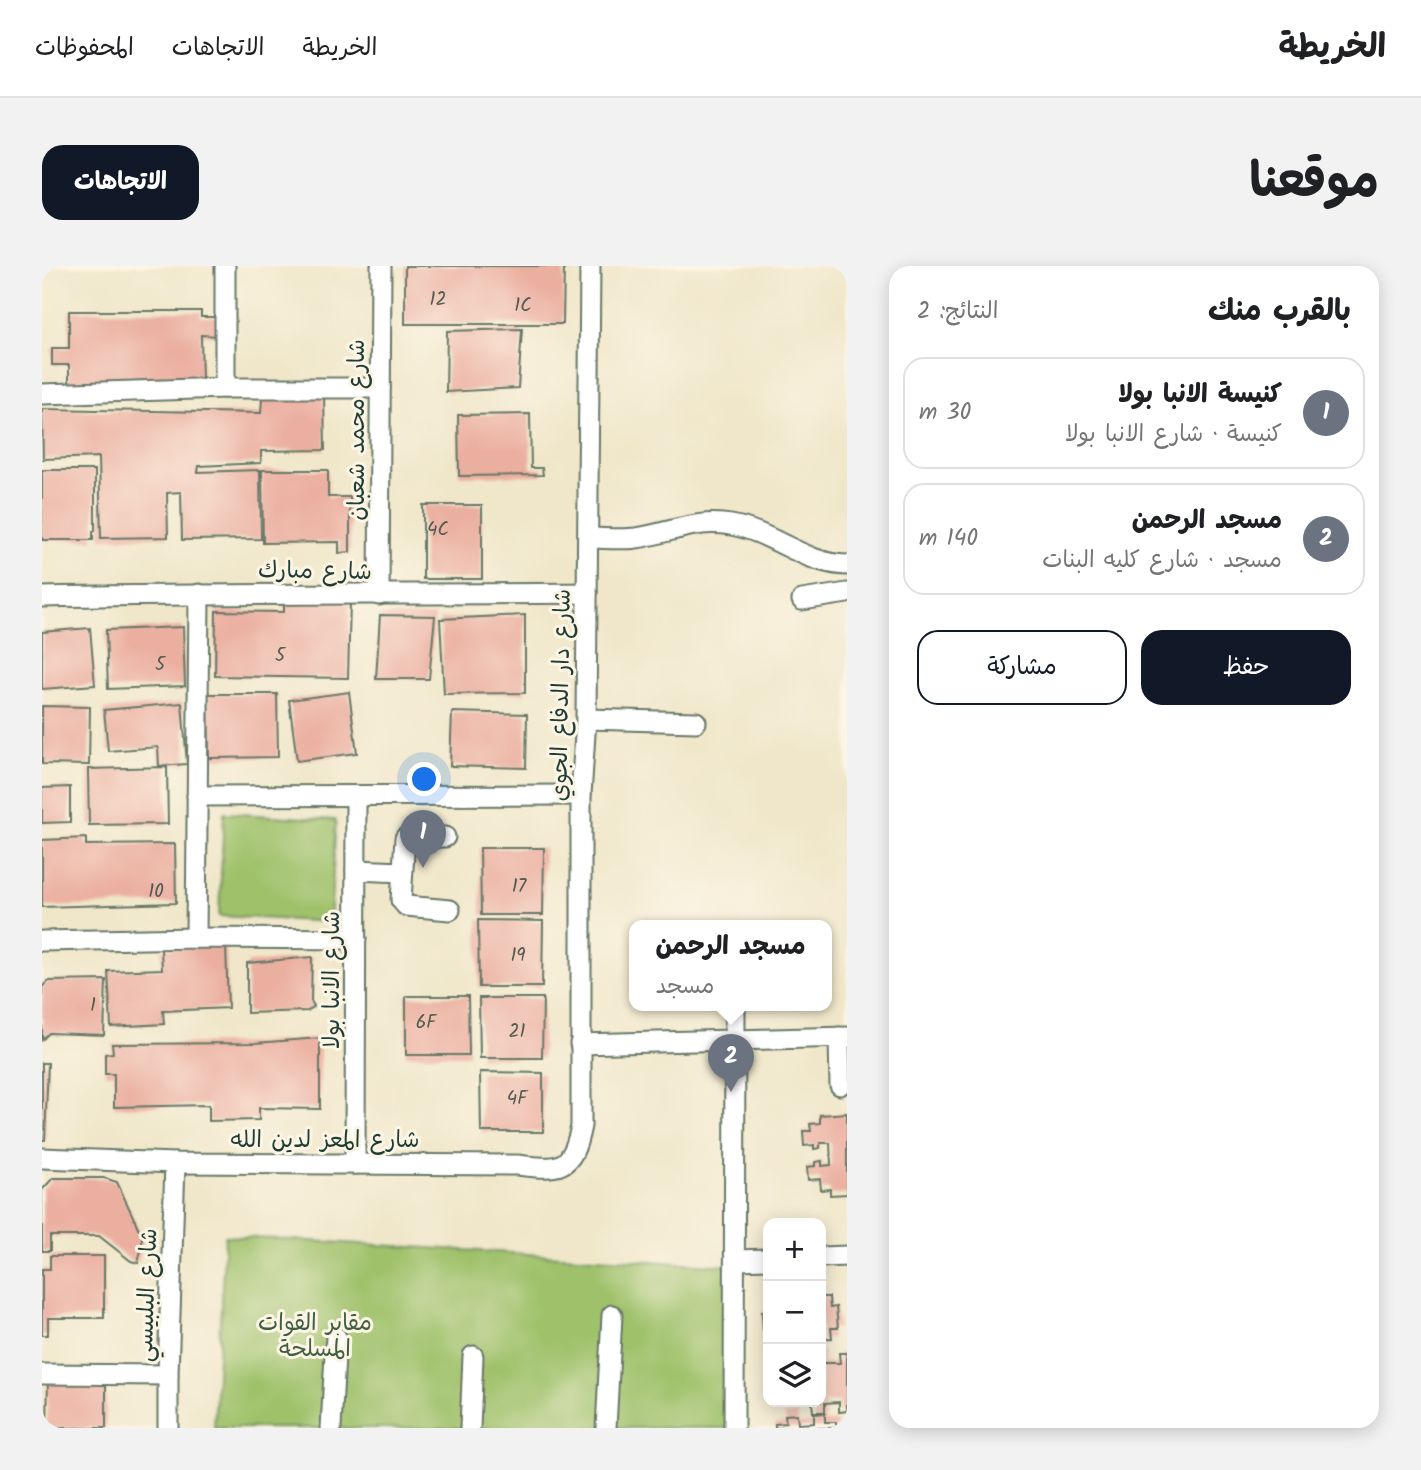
<!DOCTYPE html>
<html lang="ar">
<head>
<meta charset="utf-8">
<style>
  body { margin:0; font-family:Kalam,"Playpen Sans Arabic",sans-serif; background:#f2f2f2; color:#202124; direction:rtl }
  .controls { position:absolute; right:21px; bottom:21px; display:grid; overflow:hidden; border-radius:14px; box-shadow:0 4px 18px #0003 }
  .controls button { width:63px; height:63px; display:grid; place-items:center; padding:0; border:0; border-bottom:2px solid #e0e0e0; background:#fff; color:#202124; font:35px sans-serif }
  .you { position:absolute; left:383px; top:514px; width:24px; height:24px; margin:-18px; border:5px solid #fff; border-radius:50%; background:#1a73e8; box-shadow:0 0 0 10px #1a73e833 }
  .badge { display:grid; place-items:center; width:46px; height:46px; border-radius:50%; background:#111827; color:#fff; font-size:23px; font-weight:700 }
  .pin { position:absolute; translate:-50% -58px; filter:drop-shadow(0 2px 4px #0008) }
  .pin::after { content:''; position:absolute; top:37px; width:24px; height:21px; background:inherit; clip-path:polygon(0 0,100% 0,50% 100%) }
  .popup { position:absolute; left:587px; top:654px; width:203px; height:91px; box-sizing:border-box; display:grid; place-content:center; border-radius:14px; background:#fff; filter:drop-shadow(0 2px 5px #0005); font-size:23px; white-space:nowrap; color:#757577 }
  .popup b { font-size:26px; color:#202124 }
  .popup::after { content:''; position:absolute; left:50%; top:100%; margin-left:-14px; border:14px solid transparent; border-top-color:#fff }
  .list { margin:0; padding:0; list-style:none }
  h2 { display:flex; justify-content:space-between; align-items:center; height:91px; margin:0; padding:0 28px; font-size:30px }
  h2 small { font-size:23px; font-weight:400; color:#757577 }
  .list li { display:grid; grid-template-columns:46px 1fr auto; gap:21px; align-items:center; box-sizing:border-box; height:112px; margin:0 14px 14px; padding:0 14px; border:2px solid #e0e0e0; border-radius:21px }
  .list b { display:block; font-size:26px; white-space:nowrap }
  .list p { margin:0; font-size:23px; white-space:nowrap; color:#757577 }
  .list em { font-size:23px; font-style:normal; color:#757577 }
  .actions { display:flex; gap:14px; padding:21px 28px }
  .actions a { flex:1; padding:16px 0; border:2px solid #111827; border-radius:21px; text-align:center; font-size:24px; color:#111827 }
  .actions .main { background:#111827; color:#fff }
  .icon { flex:none; width:38px; height:38px; fill:none; stroke:currentColor; stroke-width:2; stroke-linecap:round; stroke-linejoin:round }
  .map { position:relative; flex:none; width:805px; height:1162px; overflow:hidden; direction:ltr; border-radius:21px }
  header { display:flex; align-items:center; gap:42px; box-sizing:border-box; height:98px; padding:0 35px; background:#fff; border-bottom:2px solid #e0e0e0 }
  header strong { font-size:33px }
  nav { display:flex; gap:38px; margin-inline-start:auto; font-size:24px }
  .intro { display:flex; align-items:center; justify-content:space-between; box-sizing:border-box; height:168px; padding:0 42px }
  h1 { margin:0; font-size:49px }
  .button { padding:18px 32px; border-radius:21px; background:#111827; color:#fff; font-size:24px; font-weight:700 }
  main { display:flex; gap:42px; padding:0 42px }
  aside { flex:1; background:#fff; border-radius:21px; box-shadow:0 4px 18px #0003 }
  .map>svg:first-child { display:block }
</style>
</head>
<body>
<header>
<strong>الخريطة</strong>
<nav><a>الخريطة</a><a>الاتجاهات</a><a>المحفوظات</a></nav>
</header>
<div class="intro"><h1>موقعنا</h1><a class="button">الاتجاهات</a></div>
<main>
<aside>
<h2>بالقرب منك<small>النتائج: 2</small></h2>
<ul class="list">
<li><span class="badge" style="background:#6b7280">1</span><div><b>كنيسة الانبا بولا</b><p>كنيسة · شارع الانبا بولا</p></div><em>30 m</em></li>
<li><span class="badge" style="background:#6b7280">2</span><div><b>مسجد الرحمن</b><p>مسجد · شارع كليه البنات</p></div><em>140 m</em></li>
</ul>
<div class="actions"><a class="main">حفظ</a><a>مشاركة</a></div>
</aside>
<div class="map">
<svg width="805" height="1162" viewBox="0 0 805 1162">
  <rect width="100%" height="100%" fill="#fcf5e5"/>
  <filter id="ink" filterUnits="userSpaceOnUse"><feTurbulence type="fractalNoise" baseFrequency=".0143" numOctaves="2"/><feDisplacementMap in="SourceGraphic" scale="14" xChannelSelector="R" yChannelSelector="G"/><feConvolveMatrix kernelMatrix="1 2 1 2 8 2 1 2 1" color-interpolation-filters="sRGB"/></filter>
  <filter id="wash" filterUnits="userSpaceOnUse"><feTurbulence type="fractalNoise" baseFrequency=".00686" numOctaves="4" result="noise"/><feDisplacementMap in="SourceGraphic" scale="28" xChannelSelector="R" yChannelSelector="G"/><feGaussianBlur stdDeviation="1.57" result="paint"/><feColorMatrix in="noise" values="0 0 0 0 0 0 0 0 0 0 0 0 0 0 0 0 0 1.4 0 .05"/><feComposite in="paint" operator="in"/></filter>
  <g filter="url(#wash)">
    <rect width="100%" height="100%" fill="#f0e7ca"/>
    <g fill="#9fc16a" stroke="#5f7f4f" stroke-width="2">
      <polygon points="182,547 294,554 288,656 177,650"/>
      <polygon points="183,970 688,1000 688,1162 172,1162"/>
    </g>
    <g id="blocks">
      <g fill="#ebafa0">
        <polygon points="363,0 522,0 521,58 363,58"/>
        <polygon points="27,45 159,45 159,51 178,51 178,70 159,69 160,116 27,117 27,99 10,99 10,82 27,82"/>
        <polygon points="480,63 476,122 404,126 405,65"/>
        <polygon points="282,128 283,184 219,185 219,197 157,200 156,206 218,204 219,273 140,274 139,226 125,227 126,271 59,272 57,191 1,193 0,143 219,147 220,131"/>
        <polygon points="488,148 489,202 500,202 501,209 417,210 416,149"/>
        <polygon points="0,204 53,204 53,265 51,265 51,274 0,274"/>
        <polygon points="220,204 286,204 286,231 308,231 308,286 297,287 297,276 221,277"/>
        <rect x="381" y="239" width="59" height="74"/>
        <polygon points="242,333 308,334 306,412 173,410 174,345 242,346"/>
        <polygon points="338,349 393,350 387,413 334,413"/>
        <polygon points="483,349 483,427 402,428 398,353"/>
        <polygon points="141,361 143,420 66,423 64,364"/>
        <polygon points="48,362 53,419 0,423 0,366"/>
        <polygon points="307,426 315,487 255,495 247,434"/>
        <polygon points="166,428 235,428 236,491 167,492"/>
        <polygon points="140,437 145,498 117,500 116,481 66,485 62,444"/>
        <polygon points="0,440 48,441 47,499 0,498"/>
        <polygon points="410,446 485,448 484,502 408,500"/>
        <polygon points="125,501 126,558 47,559 46,503"/>
        <polygon points="28,521 28,556 0,557 0,522"/>
        <polygon points="44,572 44,579 133,578 134,637 0,641 0,574"/>
        <polygon points="438,582 502,582 501,649 439,649"/>
        <polygon points="436,654 501,655 500,721 437,721"/>
        <polygon points="184,680 186,742 121,745 122,758 69,761 66,705 120,703 119,683"/>
        <polygon points="270,691 269,735 272,740 266,745 205,747 205,697"/>
        <polygon points="64,714 62,769 7,767 0,774 0,721 6,715"/>
        <polygon points="364,730 426,730 427,789 364,789"/>
        <polygon points="437,732 501,732 500,792 438,792"/>
        <polygon points="278,772 278,843 217,842 217,854 167,855 167,839 72,841 72,808 63,808 63,788 71,787 70,778 213,777"/>
        <polygon points="0,797 6,797 3,874 0,874"/>
        <polygon points="438,806 501,807 501,866 439,866"/>
        <polygon points="805,847 805,928 788,929 788,923 779,924 778,913 766,914 765,901 773,900 773,896 780,895 780,900 789,899 788,877 778,877 778,882 772,883 772,879 762,880 761,865 769,865 768,858 778,857 778,849"/>
        <polygon points="11,912 62,912 75,916 100,970 100,980 96,997 89,995 57,970 8,970 8,985 0,985 0,924"/>
        <polygon points="8,990 62,990 62,1052 6,1052 6,1069 0,1069 0,1003 8,1003"/>
        <polygon points="779,1031 787,1031 788,1042 794,1041 796,1062 789,1062 790,1072 779,1073"/>
        <polygon points="726,1044 726,1064 721,1064 720,1045"/>
        <polygon points="779,1084 781,1084 781,1097 798,1097 797,1087 805,1087 805,1145 797,1146 797,1136 783,1137 783,1146 771,1146 770,1136 779,1136"/>
        <polygon points="6,1111 64,1112 64,1162 5,1162"/>
        <polygon points="783,1147 783,1156 794,1156 795,1162 733,1162 733,1158 744,1157 743,1149 755,1148 756,1158 772,1157 772,1148"/>
      </g>
    </g>
  </g>
  <g filter="url(#ink)">
    <use href="#blocks" fill-opacity="0" stroke="#687868" stroke-width="2"/>
    <g fill="none" stroke-linecap="round" stroke-linejoin="round">
      <defs>
        <g id="minor">
          <polyline points="183,0 183,122"/>
          <polyline points="0,128 183,122 338,122"/>
          <path d="M546,272C562,272 578,274 594,272C629,267 652,253 689,259C731,266 762,298 805,299"/>
          <polyline points="337,329 339,0"/>
          <path d="M0,331C182,327 363,329 545,327"/>
          <polyline points="760,334 805,327"/>
          <polyline points="544,453 654,456"/>
          <polyline points="155,530 539,529"/>
          <polyline points="403,571 363,572 359,634 364,640 408,644"/>
          <polyline points="314,604 360,606"/>
          <polyline points="154,672 157,328"/>
          <polyline points="0,675 154,672 314,673"/>
          <polyline points="797,771 798,819"/>
          <polyline points="538,778 805,771"/>
          <path d="M0,892L133,897L475,899C518,904 530,905 539,860V529L544,453L548,0"/>
          <polyline points="313,898 314,531"/>
          <polyline points="779,991 805,990"/>
          <polyline points="693,994 726,993"/>
          <polyline points="0,1108 126,1109"/>
          <polyline points="126,1162 126,1109 133,897"/>
          <polyline points="289,1162 294,1071"/>
          <polyline points="428,1162 431,1090"/>
          <polyline points="564,1162 570,1049"/>
          <polyline points="692,1162 693,740"/>
        </g>
      </defs>
      <use href="#minor" stroke="#687868" stroke-width="23"/>
      <use href="#minor" stroke="#fff" stroke-width="19"/>
    </g>
  </g>
  <g text-anchor="middle" stroke-width="6" stroke-linejoin="round" paint-order="stroke">
    <g font-size="19" fill="#525a4f">
      <text x="396" y="39">12</text>
      <text x="481" y="45">1C</text>
      <text x="396" y="269">4C</text>
      <text x="238" y="395">5</text>
      <text x="118" y="404">5</text>
      <text x="477" y="626">17</text>
      <text x="114" y="631">10</text>
      <text x="476" y="695">19</text>
      <text x="51" y="745">1</text>
      <text x="384" y="762">6F</text>
      <text x="475" y="771">21</text>
      <text x="475" y="838">4F</text>
    </g>
    <g font-size="23" fill="#1f3d34" stroke="#fcf5e5">
      <text transform="translate(314 164) rotate(-90)" y="8">شارع محمد شعبان</text>
      <text transform="translate(273 304) rotate(1)" y="8">شارع مبارك</text>
      <text transform="translate(518 429) rotate(-89)" y="8">شارع دار الدفاع الجوي</text>
      <text transform="translate(289 714) rotate(-90)" y="8">شارع الانبا بولا</text>
      <text x="283" y="881">شارع المعز لدين الله</text>
      <text transform="translate(104 1029) rotate(-88)" y="8">شارع البلبيسي</text>
    </g>
    <g font-size="23" fill="#3f5e42" stroke="#fcf5e5">
      <text x="273" y="1064">مقابر القوات<tspan x="273" dy="26">المسلحة</tspan></text>
    </g>
  </g>
</svg>
<div class="controls">
<button>+</button>
<button>−</button>
<button><svg class="icon" aria-label="layers" viewBox="0 0 24 24"><path d="M12 4l9 5-9 5-9-5zM3 14l9 5 9-5"/></svg></button>
</div>
<div class="you"></div>
<div class="pin badge" style="left:381px;top:602px;background:#6b7280">1</div>
<div class="pin badge" style="left:689px;top:826px;background:#6b7280">2</div>
<div class="popup"><b>مسجد الرحمن</b>مسجد</div>
</div>
</main>
</body>
</html>
